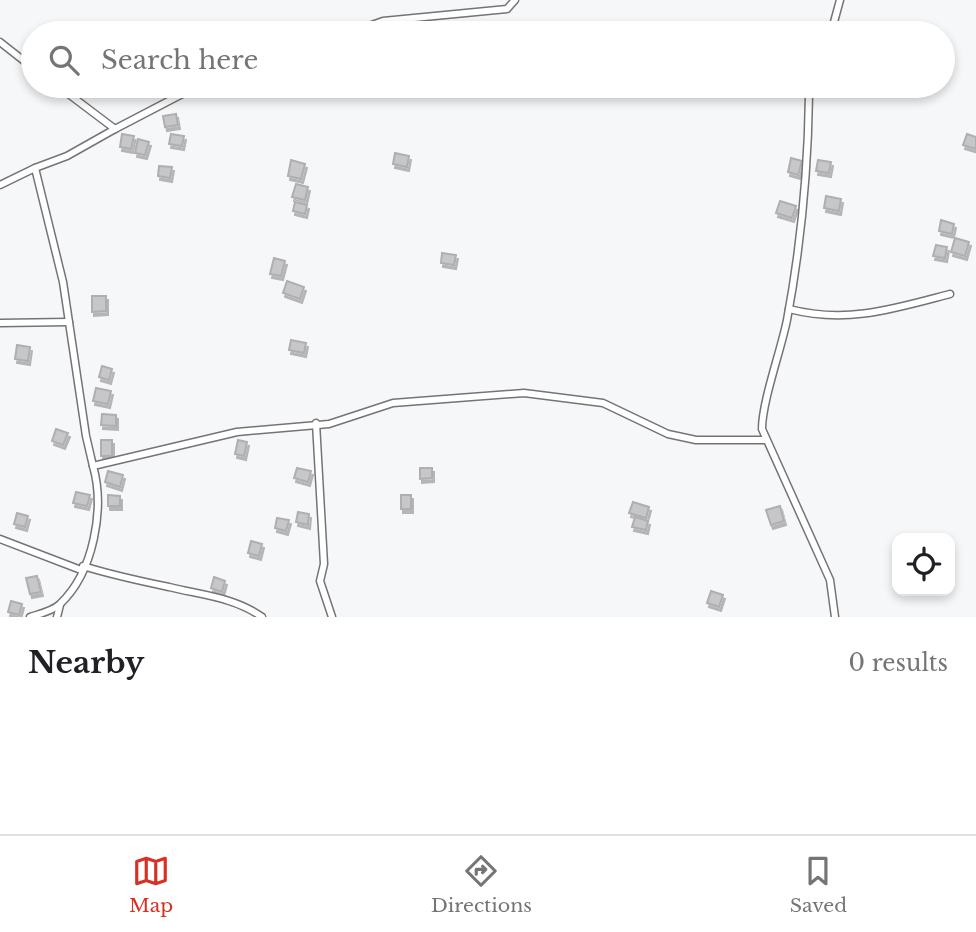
<!DOCTYPE html>
<html lang="en">
<head>
<meta charset="utf-8">
<style>
  body { margin:0; font-family:"Libre Baskerville",serif; background:#f6f6f6; color:#202124 }
  .controls { position:absolute; right:21px; bottom:21px; display:grid; overflow:hidden; border-radius:14px; box-shadow:0 4px 10px #0003 }
  .controls button { width:63px; height:63px; display:grid; place-items:center; padding:0; border:0; border-bottom:2px solid #e0e0e0; background:#fff; color:#202124; font:35px sans-serif }
  .list { margin:0; padding:0; list-style:none }
  h2 { display:flex; justify-content:space-between; align-items:center; height:91px; margin:0; padding:0 28px; font-size:30px }
  h2 small { font-size:23px; font-weight:400; color:#757577 }
  .icon { flex:none; width:38px; height:38px; fill:none; stroke:currentColor; stroke-width:2; stroke-linecap:round; stroke-linejoin:round }
  .map { position:relative; flex:none; width:976px; height:617px; overflow:hidden }
  .search { position:absolute; background:#fff; box-shadow:0 4px 10px #0003; left:21px; right:21px; top:21px; height:77px; display:flex; align-items:center; gap:18px; box-sizing:border-box; padding:0 24px; border-radius:38px; color:#757577; font-size:26px }
  .sheet { height:217px; background:#fff }
  nav { display:flex; justify-content:space-around; align-items:center; box-sizing:border-box; height:98px; border-top:2px solid #e0e0e0; background:#fff; font-size:19px; color:#757577 }
  nav a { display:grid; justify-items:center; gap:4px }
  nav .on { color:#d93025 }
  .map>svg:first-child { display:block }
</style>
</head>
<body>
<div class="map">
<svg width="976" height="617" viewBox="0 0 976 617">
  <defs>
    <filter id="shadow"><feDropShadow dx="2" dy="4" stdDeviation="0" flood-color="#0004"/></filter>
  </defs>
  <rect width="100%" height="100%" fill="#f6f7f9"/>
  <g fill="#c7c6c8" stroke="#afafb1" stroke-width="2" filter="url(#shadow)">
    <polygon points="176,114 178,125 165,127 163,116"/>
    <polygon points="122,134 134,136 131,149 120,147"/>
    <polygon points="171,134 184,136 182,146 169,144"/>
    <polygon points="967,134 976,137 976,149 963,145"/>
    <polygon points="138,139 149,142 145,155 135,153"/>
    <polygon points="395,153 409,156 407,167 393,164"/>
    <polygon points="791,158 802,161 798,175 788,172"/>
    <polygon points="291,160 305,164 301,179 288,176"/>
    <polygon points="818,160 831,162 829,173 816,171"/>
    <polygon points="159,166 172,167 170,178 158,176"/>
    <polygon points="296,184 308,187 305,200 292,197"/>
    <polygon points="826,196 841,199 839,211 824,208"/>
    <polygon points="780,201 796,206 792,218 776,213"/>
    <polygon points="295,202 307,205 305,214 293,211"/>
    <polygon points="941,220 954,224 952,234 939,231"/>
    <polygon points="955,238 969,242 965,256 951,252"/>
    <polygon points="936,245 947,247 945,258 933,256"/>
    <polygon points="442,253 456,255 454,265 441,263"/>
    <polygon points="274,258 285,261 281,276 270,274"/>
    <polygon points="287,281 304,287 300,299 283,293"/>
    <polygon points="92,296 106,296 106,311 92,312"/>
    <polygon points="291,340 306,343 304,353 289,350"/>
    <polygon points="17,345 30,347 28,361 15,359"/>
    <polygon points="102,366 112,369 109,380 99,377"/>
    <polygon points="96,388 111,391 108,404 93,401"/>
    <polygon points="102,414 116,415 116,426 101,425"/>
    <polygon points="56,429 68,433 63,445 52,441"/>
    <rect x="101" y="440" width="11" height="16"/>
    <polygon points="238,440 247,442 244,456 235,454"/>
    <polygon points="297,468 311,471 308,482 294,478"/>
    <polygon points="420,468 432,468 432,478 420,479"/>
    <polygon points="108,471 123,475 120,487 105,482"/>
    <polygon points="76,492 90,495 87,506 73,503"/>
    <polygon points="108,495 120,496 120,506 108,506"/>
    <rect x="401" y="495" width="10" height="14"/>
    <polygon points="633,502 649,507 646,518 629,513"/>
    <polygon points="780,506 784,521 771,525 766,510"/>
    <polygon points="298,512 309,514 308,525 296,522"/>
    <polygon points="17,513 28,516 25,527 14,524"/>
    <polygon points="635,517 648,521 646,530 632,527"/>
    <polygon points="277,518 289,520 286,531 275,528"/>
    <polygon points="251,541 262,544 259,556 248,553"/>
    <polygon points="37,576 41,592 30,594 26,578"/>
    <polygon points="214,577 225,581 222,592 211,588"/>
    <polygon points="711,591 723,595 719,607 707,603"/>
    <polygon points="11,601 22,604 19,615 8,612"/>
  </g>
  <g fill="none" stroke-linecap="round" stroke-linejoin="round">
    <defs>
      <g id="street">
        <polyline points="349,33 383,21 507,9 515,0"/>
        <polyline points="831,33 840,0"/>
        <polyline points="0,42 33,68"/>
        <polyline points="58,86 115,129 67,156 35,168 63,282 86,436 93,466"/>
        <path d="M812,86L809,95C808,171 801,245 787,320C781,350 762,402 762,429L830,580L835,617"/>
        <polyline points="115,129 186,92 214,86"/>
        <polyline points="0,185 35,168"/>
        <path d="M789,309C847,324 893,309 950,294"/>
        <polyline points="0,323 69,322"/>
        <polyline points="316,423 324,564 320,581 332,617"/>
        <polyline points="0,539 81,570"/>
        <path d="M83,566C112,575 140,581 169,587C201,595 234,597 262,617"/>
        <path d="M30,617C39,614 53,611 60,604C94,572 105,508 93,466L237,432L329,424L393,403L524,393L603,403L668,434L696,440H766"/>
        <polyline points="57,617 60,605"/>
      </g>
    </defs>
    <use href="#street" stroke="#747476" stroke-width="9"/>
    <use href="#street" stroke="#fff" stroke-width="6"/>
  </g>
</svg>
<div class="controls">
<button><svg class="icon" aria-label="locate" viewBox="0 0 24 24"><circle cx="12" cy="12" r="6"/><path d="M12 2v4M12 18v4M2 12h4M18 12h4"/></svg></button>
</div>
<div class="search"><svg class="icon" aria-label="search" viewBox="0 0 24 24"><circle cx="10" cy="10" r="6"/><path d="M15 15l6 6"/></svg>Search here</div>
</div>
<section class="sheet">
<h2>Nearby<small>0 results</small></h2>
<ul class="list">
</ul>
</section>
<nav>
<a class="on"><svg class="icon" aria-label="map" viewBox="0 0 24 24"><path d="M3 6l6-2 6 2 6-2v14l-6 2-6-2-6 2zM9 4v14M15 6v14"/></svg>Map</a>
<a><svg class="icon" aria-label="directions" viewBox="0 0 24 24"><path d="M12 3l9 9-9 9-9-9zM9 14v-3h6M13 9l2 2-2 2"/></svg>Directions</a>
<a><svg class="icon" aria-label="saved" viewBox="0 0 24 24"><path d="M7 4h10v16l-5-4-5 4z"/></svg>Saved</a>
</nav>
</body>
</html>
